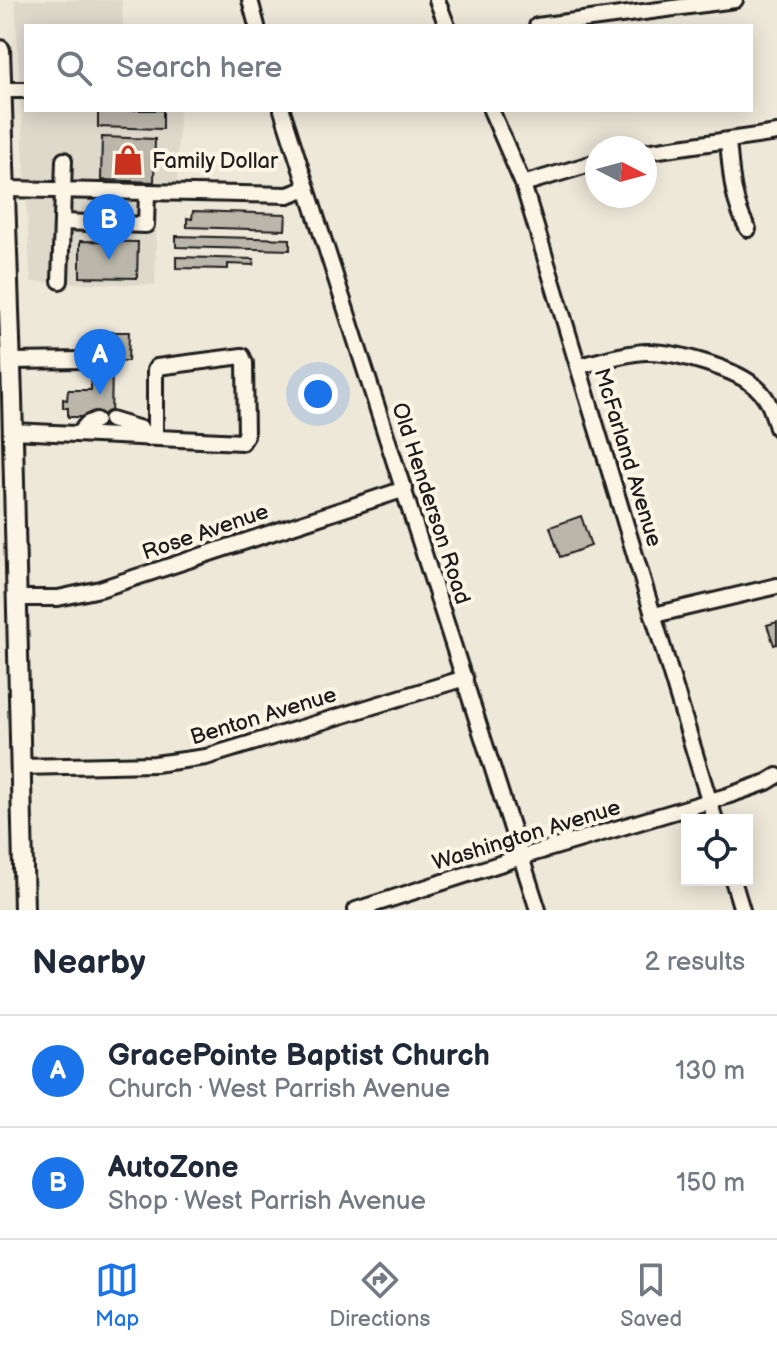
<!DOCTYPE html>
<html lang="en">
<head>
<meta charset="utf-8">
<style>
  body { margin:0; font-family:"Balsamiq Sans",sans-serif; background:#f2f2f3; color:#1f2937 }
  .controls { position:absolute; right:24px; bottom:24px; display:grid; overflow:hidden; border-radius:0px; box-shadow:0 4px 20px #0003 }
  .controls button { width:72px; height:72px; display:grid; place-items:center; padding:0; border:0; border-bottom:2px solid #e0e1e3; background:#fff; color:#1f2937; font:40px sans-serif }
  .compass { position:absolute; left:585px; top:136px; width:72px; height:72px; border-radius:50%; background:#fff; box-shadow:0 4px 20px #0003; rotate:96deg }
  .you { position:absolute; left:318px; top:394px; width:28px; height:28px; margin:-20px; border:6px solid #fff; border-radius:50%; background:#1a73e8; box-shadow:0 0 0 12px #1a73e833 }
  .badge { display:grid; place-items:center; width:52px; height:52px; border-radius:50%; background:#1a73e8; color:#fff; font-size:26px; font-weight:700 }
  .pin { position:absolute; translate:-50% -66px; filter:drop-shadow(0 2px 4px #0008) }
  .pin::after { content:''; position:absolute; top:42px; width:28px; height:24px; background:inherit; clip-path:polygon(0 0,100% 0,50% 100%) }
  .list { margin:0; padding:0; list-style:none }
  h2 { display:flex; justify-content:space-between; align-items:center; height:104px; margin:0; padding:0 32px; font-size:34px }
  h2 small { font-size:26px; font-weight:400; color:#747a83 }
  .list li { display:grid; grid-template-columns:52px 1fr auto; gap:24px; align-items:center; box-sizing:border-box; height:112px; padding:0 32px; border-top:2px solid #e0e1e3 }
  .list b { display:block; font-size:30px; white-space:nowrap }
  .list p { margin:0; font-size:26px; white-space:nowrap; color:#747a83 }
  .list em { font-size:26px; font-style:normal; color:#747a83 }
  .icon { flex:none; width:44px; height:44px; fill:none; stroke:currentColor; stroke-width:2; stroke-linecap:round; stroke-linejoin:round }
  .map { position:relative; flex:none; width:777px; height:910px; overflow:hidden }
  .search { position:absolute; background:#fff; box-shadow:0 4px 20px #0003; left:24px; right:24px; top:24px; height:88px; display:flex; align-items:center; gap:20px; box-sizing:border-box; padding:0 28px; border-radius:0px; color:#747a83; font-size:30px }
  .sheet { height:328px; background:#fff }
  nav { display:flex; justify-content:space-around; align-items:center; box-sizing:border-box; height:112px; border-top:2px solid #e0e1e3; background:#fff; font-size:22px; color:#747a83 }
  nav a { display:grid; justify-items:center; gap:4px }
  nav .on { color:#1a73e8 }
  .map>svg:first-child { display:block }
</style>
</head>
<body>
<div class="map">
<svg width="777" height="910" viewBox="0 0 777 910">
  <rect width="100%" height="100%" fill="#eee8d9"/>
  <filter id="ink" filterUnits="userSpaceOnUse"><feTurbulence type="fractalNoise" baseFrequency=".0125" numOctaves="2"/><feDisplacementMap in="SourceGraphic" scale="16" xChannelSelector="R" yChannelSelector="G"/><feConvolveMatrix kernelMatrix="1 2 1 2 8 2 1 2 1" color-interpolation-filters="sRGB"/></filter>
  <g filter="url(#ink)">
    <polygon fill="#ded9cb" points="15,0 122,0 123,26 26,26 26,110 179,110 177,186 157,186 155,285 31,282"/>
    <g fill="#bab6aa" stroke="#1c1c1c" stroke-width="2">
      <polygon points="98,110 163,110 163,129 98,127"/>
      <polygon points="102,137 155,139 154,182 101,180"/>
      <polygon points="193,211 286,214 285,230 187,227 187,218 192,219"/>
      <polygon points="176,236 290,239 290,250 176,247"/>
      <polygon points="80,241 138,242 137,278 80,277"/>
      <polygon points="176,257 254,259 253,265 228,264 228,269 176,268"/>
      <polygon points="92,332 129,332 128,361 112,361 111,423 96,423 96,417 68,417 68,408 63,408 63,399 67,400 68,390 91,390"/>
      <polygon points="581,516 591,546 560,557 550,527"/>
      <polygon points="777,622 777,644 774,645 767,625"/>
    </g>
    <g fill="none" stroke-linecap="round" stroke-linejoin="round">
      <defs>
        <g id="minor">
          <polyline points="250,0 257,26"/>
          <polyline points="437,0 447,26"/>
          <polyline points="537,26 735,0"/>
          <polyline points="3,90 26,90"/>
          <polyline points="282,110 538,910"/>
          <polyline points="491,110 523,184 715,820"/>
          <path d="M728,141C731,172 732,201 748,229"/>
          <polyline points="645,152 777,133"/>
          <polyline points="523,184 597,162"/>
          <polyline points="6,189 288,195 307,188"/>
          <polyline points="62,222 146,225 147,192"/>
          <polyline points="60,281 64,160"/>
          <polyline points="11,361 86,360"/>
          <path d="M579,366C601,361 624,353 646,352C674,351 738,369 758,389C769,399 773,413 777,428"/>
          <polyline points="111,420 141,429 147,438"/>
          <polyline points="13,431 242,442 246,436 245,363 242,356 157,367 155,370 155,438"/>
          <polyline points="78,434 87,424 96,420"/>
          <polyline points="16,598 58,598 100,589 405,489"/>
          <polyline points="654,615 777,586"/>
          <polyline points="21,767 155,764 206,757 465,678"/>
          <polyline points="733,880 742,910"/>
          <polyline points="356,910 521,857 727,796 767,782 777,776"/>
        </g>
        <polyline id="major" points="0,50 12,397 24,910"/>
      </defs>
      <use href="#minor" stroke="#1c1c1c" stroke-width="20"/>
      <use href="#major" stroke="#1c1c1c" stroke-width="24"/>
      <use href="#minor" stroke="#fcf5e5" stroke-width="14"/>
      <use href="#major" stroke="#fcf5e5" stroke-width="18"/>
    </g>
  </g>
  <defs>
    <symbol id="shop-bare" viewBox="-9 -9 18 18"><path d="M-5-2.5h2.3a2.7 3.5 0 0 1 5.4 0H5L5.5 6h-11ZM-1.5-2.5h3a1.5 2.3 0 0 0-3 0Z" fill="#c8321e" stroke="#fcf5e5" stroke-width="2.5" paint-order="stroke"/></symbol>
  </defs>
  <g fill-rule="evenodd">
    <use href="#shop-bare" x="106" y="138" width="44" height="44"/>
  </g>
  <g text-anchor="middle" stroke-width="8" stroke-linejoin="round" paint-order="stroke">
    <g font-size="22" fill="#1c1c1c" stroke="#fcf5e5" text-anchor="start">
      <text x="152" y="168">Family Dollar</text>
    </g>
    <g font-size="22" fill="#1c1c1c" stroke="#fcf5e5">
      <text transform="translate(629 457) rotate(73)" y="8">McFarland Avenue</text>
      <text transform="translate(432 503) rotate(72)" y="8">Old Henderson Road</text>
      <text transform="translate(205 531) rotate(-19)" y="8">Rose Avenue</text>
      <text transform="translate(263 715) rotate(-17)" y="8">Benton Avenue</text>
      <text transform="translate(526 834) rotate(-17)" y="8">Washington Avenue</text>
    </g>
  </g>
</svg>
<div class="controls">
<button><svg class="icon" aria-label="locate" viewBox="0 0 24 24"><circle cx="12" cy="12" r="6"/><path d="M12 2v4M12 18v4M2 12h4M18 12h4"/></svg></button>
</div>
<svg class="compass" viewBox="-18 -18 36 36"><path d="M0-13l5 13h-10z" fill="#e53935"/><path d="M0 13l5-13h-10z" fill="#747a83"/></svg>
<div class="you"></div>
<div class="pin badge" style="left:100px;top:395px">A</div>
<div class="pin badge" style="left:109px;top:260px">B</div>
<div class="search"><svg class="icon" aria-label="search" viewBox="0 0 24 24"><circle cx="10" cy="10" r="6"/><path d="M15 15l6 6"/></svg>Search here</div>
</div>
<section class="sheet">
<h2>Nearby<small>2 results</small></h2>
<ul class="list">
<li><span class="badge">A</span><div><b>GracePointe Baptist Church</b><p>Church · West Parrish Avenue</p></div><em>130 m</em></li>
<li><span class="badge">B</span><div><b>AutoZone</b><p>Shop · West Parrish Avenue</p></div><em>150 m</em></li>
</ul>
</section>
<nav>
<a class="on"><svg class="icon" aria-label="map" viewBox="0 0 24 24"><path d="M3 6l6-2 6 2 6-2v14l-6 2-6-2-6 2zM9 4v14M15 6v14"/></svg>Map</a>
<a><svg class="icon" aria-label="directions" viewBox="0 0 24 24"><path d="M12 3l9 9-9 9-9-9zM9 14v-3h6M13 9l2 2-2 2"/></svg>Directions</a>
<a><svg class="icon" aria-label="saved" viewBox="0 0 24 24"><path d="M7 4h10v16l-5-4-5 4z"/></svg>Saved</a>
</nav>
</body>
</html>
